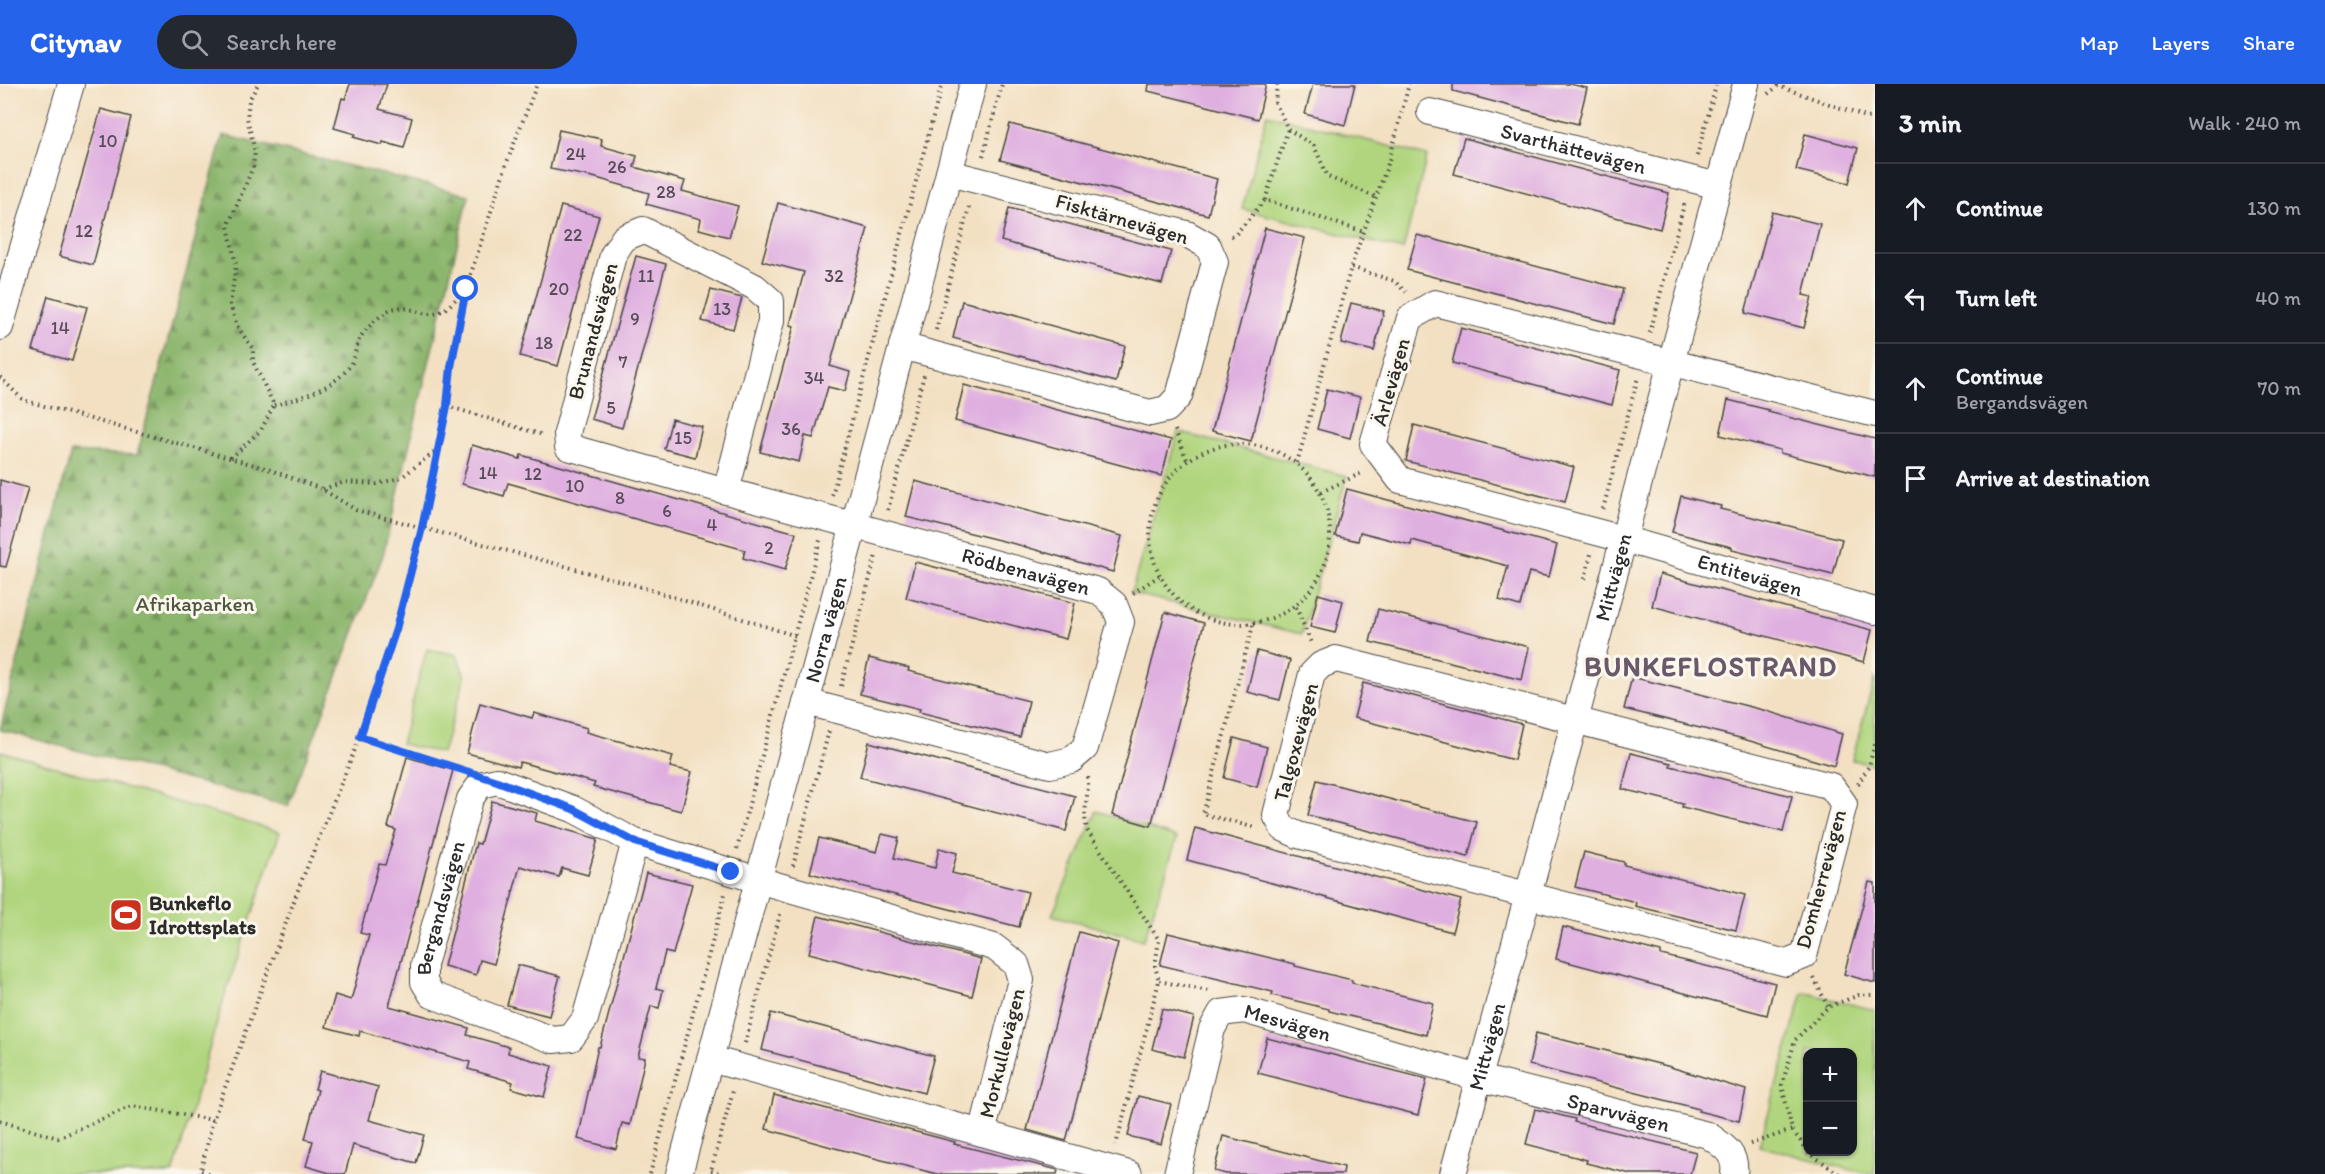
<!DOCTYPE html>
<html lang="en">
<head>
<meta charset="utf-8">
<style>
  body { margin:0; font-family:Itim,sans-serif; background:#242831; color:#f1f3f6 }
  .controls { position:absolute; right:18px; bottom:18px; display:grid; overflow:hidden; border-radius:12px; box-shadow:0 2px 4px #0004 }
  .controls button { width:54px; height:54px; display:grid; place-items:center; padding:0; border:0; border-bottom:2px solid #363941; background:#171b24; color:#f1f3f6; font:30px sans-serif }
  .stop { position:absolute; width:18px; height:18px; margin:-14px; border:4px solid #2563eb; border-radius:50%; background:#fff }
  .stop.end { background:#2563eb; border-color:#fff; box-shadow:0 2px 6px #0008 }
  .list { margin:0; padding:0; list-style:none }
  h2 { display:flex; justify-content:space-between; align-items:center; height:78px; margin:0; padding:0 24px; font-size:26px }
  h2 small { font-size:20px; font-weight:400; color:#9ea1a6 }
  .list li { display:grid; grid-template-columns:39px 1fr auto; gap:18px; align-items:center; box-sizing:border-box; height:90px; padding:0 24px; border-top:2px solid #363941 }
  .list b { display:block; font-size:22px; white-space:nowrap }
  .list p { margin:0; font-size:20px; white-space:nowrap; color:#9ea1a6 }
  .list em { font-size:20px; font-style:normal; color:#9ea1a6 }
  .icon { flex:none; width:33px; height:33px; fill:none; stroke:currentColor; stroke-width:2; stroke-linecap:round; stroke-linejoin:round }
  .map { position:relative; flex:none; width:1875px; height:1090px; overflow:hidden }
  header { display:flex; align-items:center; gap:36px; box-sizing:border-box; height:84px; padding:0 30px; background:#2563eb; color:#fff }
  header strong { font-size:28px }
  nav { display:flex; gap:33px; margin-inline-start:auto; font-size:21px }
  .search { width:420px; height:54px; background:#242831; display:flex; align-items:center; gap:15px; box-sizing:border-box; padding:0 21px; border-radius:33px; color:#9ea1a6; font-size:22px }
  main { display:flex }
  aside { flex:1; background:#171b24 }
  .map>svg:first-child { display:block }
</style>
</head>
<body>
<header>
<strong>Citynav</strong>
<div class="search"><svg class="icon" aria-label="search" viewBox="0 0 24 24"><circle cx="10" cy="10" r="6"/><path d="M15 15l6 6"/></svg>Search here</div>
<nav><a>Map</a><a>Layers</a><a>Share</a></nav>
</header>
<main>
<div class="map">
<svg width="1875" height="1090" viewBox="0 0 1875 1090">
  <defs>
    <pattern id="forest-firs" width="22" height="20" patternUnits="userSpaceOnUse" patternTransform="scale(1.5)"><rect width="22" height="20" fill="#8cb66d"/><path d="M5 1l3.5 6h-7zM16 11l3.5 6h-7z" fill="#73945a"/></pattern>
  </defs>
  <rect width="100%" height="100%" fill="#fbf7ec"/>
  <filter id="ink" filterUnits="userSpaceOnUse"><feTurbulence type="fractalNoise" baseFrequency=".0167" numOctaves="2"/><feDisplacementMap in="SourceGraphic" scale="12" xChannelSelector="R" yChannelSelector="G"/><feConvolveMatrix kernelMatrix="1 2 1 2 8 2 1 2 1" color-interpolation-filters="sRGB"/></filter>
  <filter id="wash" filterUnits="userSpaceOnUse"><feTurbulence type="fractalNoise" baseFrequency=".008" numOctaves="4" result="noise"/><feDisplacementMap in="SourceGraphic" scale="24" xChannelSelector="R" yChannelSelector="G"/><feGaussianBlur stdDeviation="1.35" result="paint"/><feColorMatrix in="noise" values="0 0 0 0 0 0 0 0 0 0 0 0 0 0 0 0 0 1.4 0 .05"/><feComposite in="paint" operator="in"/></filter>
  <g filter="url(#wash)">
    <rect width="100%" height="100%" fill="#f3e0c2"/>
    <g fill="#b0d57e" stroke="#6e8054" stroke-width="1.5" fill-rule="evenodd">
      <polygon points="1267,30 1427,72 1403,166 1242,125"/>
      <polygon points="1178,348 1347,392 1302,550 1131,509"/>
      <polygon points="427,565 457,571 465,593 442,669 401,660"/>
      <polygon points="1875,593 1875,681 1852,676"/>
      <polygon points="0,667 280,748 224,914 173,1090 0,1090"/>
      <polygon points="1097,727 1177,754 1144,856 1052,831"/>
      <path d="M1803,908L1875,926V1090H1868L1759,1062ZM1808,968H1852V1068H1808Z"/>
    </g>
    <polygon fill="url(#forest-firs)" stroke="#5c704c" stroke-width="1.5" points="223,51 469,111 383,471 288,722 0,646 71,368 137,371"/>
    <g id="blocks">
      <g fill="#dfafe0">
        <polygon points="350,0 387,0 379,25 412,34 404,64 383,58 382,61 353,53 355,50 334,44 342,14 345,15"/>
        <polygon points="1149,0 1266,0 1258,35 1148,7"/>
        <polygon points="1313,0 1355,0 1345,41 1305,30"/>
        <polygon points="1453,0 1570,0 1587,4 1578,40 1453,7"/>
        <polygon points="101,25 131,33 93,181 59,172"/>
        <polygon points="1010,40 1217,95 1208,131 1000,76"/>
        <polygon points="559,46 602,55 601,62 637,72 634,83 685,97 682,107 738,122 729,153 699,145 701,135 646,120 649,109 593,93 550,85"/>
        <polygon points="1805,50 1858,64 1849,99 1796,86"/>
        <polygon points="1464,54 1669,109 1660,145 1454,90"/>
        <polygon points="778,119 868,144 830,282 850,288 845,307 828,303 813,354 805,352 799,378 760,368 794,242 790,241 804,188 762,177"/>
        <polygon points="561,122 599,132 558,282 520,272"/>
        <polygon points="1009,124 1171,167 1162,200 1001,157"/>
        <polygon points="1772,128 1820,140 1803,211 1812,213 1804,244 1745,229"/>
        <polygon points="1265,144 1305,154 1251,357 1212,347"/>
        <polygon points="1417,151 1623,205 1614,240 1407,186"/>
        <polygon points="636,172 666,180 622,344 591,335"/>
        <polygon points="711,206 742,214 733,245 702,237"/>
        <polygon points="48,212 87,223 72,277 33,266"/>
        <polygon points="962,217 1125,262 1116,298 953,254"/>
        <polygon points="1351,219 1384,227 1374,267 1341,259"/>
        <polygon points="1461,244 1620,286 1612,321 1452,279"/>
        <polygon points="964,301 1171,356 1162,392 955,337"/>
        <polygon points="1327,305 1360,313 1350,354 1317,345"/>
        <polygon points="1728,316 1769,326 1768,328 1875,355 1875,393 1780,369 1780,366 1720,351"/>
        <polygon points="672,335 702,343 695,373 664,365"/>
        <polygon points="1414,341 1574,383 1565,418 1406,377"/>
        <polygon points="472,361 520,375 521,371 796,449 785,486 743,474 745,466 508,399 504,412 462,400"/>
        <polygon points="0,396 28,404 6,483 0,482"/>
        <polygon points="915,397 1122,452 1113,488 1019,461 906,433"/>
        <polygon points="1347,405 1557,461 1549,493 1529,488 1520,522 1499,516 1508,482 1412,456 1411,461 1360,448 1358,457 1335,452"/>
        <polygon points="1681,412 1721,422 1720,425 1842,455 1833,491 1732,466 1732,463 1672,448"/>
        <polygon points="915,478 1075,519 1066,555 906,514"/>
        <polygon points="1660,490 1872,546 1864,578 1652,522"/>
        <polygon points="1318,510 1343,517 1335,549 1310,543"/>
        <polygon points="1378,525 1529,563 1522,596 1370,558"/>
        <polygon points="1165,528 1204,539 1151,742 1112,731"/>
        <polygon points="1257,567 1290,576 1280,616 1247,608"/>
        <polygon points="869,574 909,584 908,587 1029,617 1020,653 919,628 920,625 860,610"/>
        <polygon points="1632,593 1763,626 1842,650 1834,682 1740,654 1624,625"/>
        <polygon points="1363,599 1522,640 1514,676 1354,634"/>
        <polygon points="480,619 532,634 534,629 587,644 586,648 673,672 670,683 692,688 681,727 593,703 595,699 520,678 518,683 467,669"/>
        <polygon points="1234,654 1267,663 1257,703 1224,694"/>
        <polygon points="869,658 1075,712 1066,747 860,693"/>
        <polygon points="1631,669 1671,679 1670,682 1792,712 1783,748 1682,723 1683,720 1622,705"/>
        <polygon points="407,673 453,686 389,922 469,944 467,951 509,963 508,969 552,982 544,1013 511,1004 513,998 468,985 470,978 360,947 359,952 326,943 335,911 351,916 369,851 360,849 379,780 385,781 396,746 388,743"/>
        <polygon points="1317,696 1477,738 1468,773 1308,731"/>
        <polygon points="492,717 537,729 535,737 598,755 588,791 562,784 559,793 520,782 494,880 480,876 476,891 444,882 476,759 480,760"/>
        <polygon points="1195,744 1461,816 1452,848 1187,776"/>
        <polygon points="882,750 899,754 894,774 935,784 939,764 957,769 952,789 1028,808 1019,843 810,789 819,754 877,768"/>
        <polygon points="1584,768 1624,778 1624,781 1745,811 1736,846 1635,822 1636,818 1575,803"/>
        <polygon points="646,789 692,800 673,870 665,868 656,904 663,906 659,924 651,922 638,973 645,974 630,1041 622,1039 616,1065 578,1055 598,963 600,963"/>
        <polygon points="1869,798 1875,799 1875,899 1844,890"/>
        <polygon points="818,832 981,875 972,912 809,869"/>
        <polygon points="1563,843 1661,868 1661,871 1775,899 1767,931 1556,875"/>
        <polygon points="1079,848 1118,859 1066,1057 1027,1046"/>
        <polygon points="1168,849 1295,880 1295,882 1352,896 1352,899 1433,919 1426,951 1329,927 1329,925 1272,911 1273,908 1160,881"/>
        <polygon points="518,881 560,892 549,932 507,921"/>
        <polygon points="1162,925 1194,933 1184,973 1152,965"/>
        <polygon points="771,929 934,972 924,1009 762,966"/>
        <polygon points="1536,949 1667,982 1746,1006 1739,1037 1698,1027 1699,1025 1529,981"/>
        <polygon points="1267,954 1427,995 1418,1031 1258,989"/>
        <polygon points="320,987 378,1003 369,1036 424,1051 416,1079 353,1061 345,1090 333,1090 306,1082 313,1057 305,1055 318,1006 315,1005"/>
        <polygon points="774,1011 955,1058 954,1060 1058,1086 1057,1090 937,1090 835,1064 766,1045"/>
        <polygon points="1138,1012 1171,1020 1161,1060 1128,1052"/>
        <polygon points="1535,1025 1575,1035 1574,1038 1696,1068 1690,1090 1631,1090 1586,1079 1587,1076 1526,1060"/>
        <polygon points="1223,1052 1344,1083 1343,1090 1226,1090 1214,1087"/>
      </g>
    </g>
  </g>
  <g filter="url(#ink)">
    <use href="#blocks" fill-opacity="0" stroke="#494642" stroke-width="1.5"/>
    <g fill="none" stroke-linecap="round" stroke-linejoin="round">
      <defs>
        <g id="minor">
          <path id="s1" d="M1430,28L1718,102"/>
          <polyline points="0,243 71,0"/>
          <polyline points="902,262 1150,329 1167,325 1179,312 1215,178 1208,162 1187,150 949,89"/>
          <path id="s2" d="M1875,330L1435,219L1410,234L1373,360L1400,396L1623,455L1875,527"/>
          <path id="s3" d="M726,407L771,237V217L755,203L643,146L624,154L613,171L567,349L568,363L726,407L1098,507L1114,520L1121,538L1085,664L1071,676L1050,681L806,618"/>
          <polygon points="1336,575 1831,702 1844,720 1804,872 1786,879 1298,751 1283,744 1276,731 1312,590 1321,581"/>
          <path id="s4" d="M635,758L585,935L571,954L553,956L432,911L424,898V881L470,715L480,701L497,697L573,725L635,758L758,796L994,863L1016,880L1021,896L982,1049L710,975"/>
          <polyline points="982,1049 1129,1090"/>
          <path id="s5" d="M679,1090L973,0"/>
          <path id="s6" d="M1177,1090L1212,945L1221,929L1244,926L1479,994L1708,1051C1723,1062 1737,1069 1734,1090"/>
          <path id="s7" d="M1453,1090L1746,0"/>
        </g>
      </defs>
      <use href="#minor" stroke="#494642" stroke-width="28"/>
      <g stroke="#494642" stroke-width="4" stroke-dasharray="1.5 4.5" stroke-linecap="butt">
        <polyline points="1277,0 1275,18 1288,45 1314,62 1328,93 1376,113"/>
        <polyline points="1768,10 1778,2 1875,36"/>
        <polyline points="983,72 1002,0"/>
        <polyline points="1697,72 1716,2"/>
        <polyline points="1265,116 1288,45"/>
        <polyline points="1231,152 1235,151 1265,116 1364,148"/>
        <polyline points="1351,183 1389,77 1409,0"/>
        <polyline points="936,246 970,120"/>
        <polyline points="1650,249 1685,117"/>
        <polyline points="0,293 23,316 265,384 322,405 356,426 635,501 796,552"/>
        <path d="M274,321C300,314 333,305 350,282C355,275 355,264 359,256C362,248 384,227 392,225C406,220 420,231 432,230C446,229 456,214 465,206"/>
        <polyline points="447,322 543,351"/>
        <polyline points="1175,346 1187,376"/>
        <circle cx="1240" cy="450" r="90"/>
        <polyline points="231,374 261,346 274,321 253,278 253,265 237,242 230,221 236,181 228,142 253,83 255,68 247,34 249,16 258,0"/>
        <polyline points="1297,379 1351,183 1394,197 1406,208"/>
        <polyline points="323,405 345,398 377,400 402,393 438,365"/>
        <polyline points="1321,408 1364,388"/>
        <polyline points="832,411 942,0"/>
        <polyline points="1603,425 1638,293"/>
        <polyline points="888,426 924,291"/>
        <polyline points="1585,495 1591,470"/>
        <polyline points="1133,509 1159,492"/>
        <polyline points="1296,523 1312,561"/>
        <polyline points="1253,541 1203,730 1256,744"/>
        <polyline points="841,602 876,471"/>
        <polyline points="360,653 462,686"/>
        <path d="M1088,693C1089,711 1082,729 1087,746L1159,856L1155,882L1159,897L1116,1061"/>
        <polyline points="1858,700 1869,682 1875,659"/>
        <polyline points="737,765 820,456"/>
        <polyline points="793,782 829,647"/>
        <polyline points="1814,894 1828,923"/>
        <polyline points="1159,897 1208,907"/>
        <polyline points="745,959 781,827"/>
        <polyline points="0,1037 58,1054 132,1022 213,1036"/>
        <polyline points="1750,1060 1792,1046"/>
        <polyline points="1808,1067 1792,1046 1782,1001 1795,956 1828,923 1859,911 1875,911"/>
        <polyline points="1808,1068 1839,1090"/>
        <polyline points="201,1087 211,1090"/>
        <polyline points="711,1087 723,1090"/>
        <polyline points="200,1090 213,1036 301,798 360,653 396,545 422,444 447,322 451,283 466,205 507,78 537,0"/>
        <polyline points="650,1090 725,810"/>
        <polyline points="710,1090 733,1007"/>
      </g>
      <use href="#minor" stroke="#fff" stroke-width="26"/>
    </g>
  </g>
  <g fill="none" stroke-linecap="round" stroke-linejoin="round" filter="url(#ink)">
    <polyline stroke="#2563eb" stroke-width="8" points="466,205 451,283 447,322 422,444 396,545 360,653 497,697 573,725 635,758 731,788"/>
  </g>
  <defs>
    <symbol id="stadium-square" viewBox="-11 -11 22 22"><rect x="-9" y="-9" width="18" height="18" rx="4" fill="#c8321e" stroke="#fbf7ec"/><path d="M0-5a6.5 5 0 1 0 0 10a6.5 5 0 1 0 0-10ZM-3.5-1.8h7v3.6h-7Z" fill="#fff"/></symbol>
  </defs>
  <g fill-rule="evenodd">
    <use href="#stadium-square" x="107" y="812" width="38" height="38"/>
  </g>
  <g text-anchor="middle" stroke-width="6" stroke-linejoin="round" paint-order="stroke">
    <g font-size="18" fill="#584c58">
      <text x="108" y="63">10</text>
      <text x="576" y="76">24</text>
      <text x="617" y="89">26</text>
      <text x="666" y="114">28</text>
      <text x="84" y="153">12</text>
      <text x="573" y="157">22</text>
      <text x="646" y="198">11</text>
      <text x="834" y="198">32</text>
      <text x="559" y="211">20</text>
      <text x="722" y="231">13</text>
      <text x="635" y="241">9</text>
      <text x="60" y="250">14</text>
      <text x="544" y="265">18</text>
      <text x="623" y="284">7</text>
      <text x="814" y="300">34</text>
      <text x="611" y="330">5</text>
      <text x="791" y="351">36</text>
      <text x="683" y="360">15</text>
      <text x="488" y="395">14</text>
      <text x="533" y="396">12</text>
      <text x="575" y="408">10</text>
      <text x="620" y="420">8</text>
      <text x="667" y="433">6</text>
      <text x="712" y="447">4</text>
      <text x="769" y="470">2</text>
    </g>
    <g font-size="21" fill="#2b2b2b" stroke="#fbf7ec">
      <text dy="7" stroke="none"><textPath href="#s1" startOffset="148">Svarthättevägen</textPath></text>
      <text transform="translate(1122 135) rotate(16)" y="7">Fisktärnevägen</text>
      <text transform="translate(593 247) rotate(-75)" y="7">Brunandsvägen</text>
      <text transform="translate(1391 298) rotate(-74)" y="7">Ärlevägen</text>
      <text dy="7" stroke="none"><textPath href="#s3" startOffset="1056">Rödbenavägen</textPath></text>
      <text dy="7" stroke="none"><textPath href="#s2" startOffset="1022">Entitevägen</textPath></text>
      <text dy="7" stroke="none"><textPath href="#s7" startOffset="618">Mittvägen</textPath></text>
      <text dy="7" stroke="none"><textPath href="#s5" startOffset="564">Norra vägen</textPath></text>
      <text transform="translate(1296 658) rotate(-75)" y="7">Talgoxevägen</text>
      <text transform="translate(1821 795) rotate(-75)" y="7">Domherrevägen</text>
      <text dy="7" stroke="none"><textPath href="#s4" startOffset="446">Bergandsvägen</textPath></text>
      <text dy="7" stroke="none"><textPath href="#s6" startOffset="236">Mesvägen</textPath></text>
      <text dy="7" stroke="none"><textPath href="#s7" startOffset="132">Mittvägen</textPath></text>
      <text transform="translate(1002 969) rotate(-76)" y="7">Morkullevägen</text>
      <text dy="7" stroke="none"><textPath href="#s6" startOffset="579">Sparvvägen</textPath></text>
    </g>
    <g font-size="21" fill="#4c5640" stroke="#fbf7ec">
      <text x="195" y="527">Afrikaparken</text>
    </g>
    <g font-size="21" font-weight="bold" fill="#2b2b2b" stroke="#fbf7ec" text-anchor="start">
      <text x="149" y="826">Bunkeflo<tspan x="149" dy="24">Idrottsplats</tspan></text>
    </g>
    <g font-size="27" font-weight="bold" letter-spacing="1.5" fill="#6a596a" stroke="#fbf7ec">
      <text x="1711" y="592">BUNKEFLOSTRAND</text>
    </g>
  </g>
</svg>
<div class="controls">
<button>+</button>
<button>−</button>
</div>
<div class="stop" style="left:466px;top:205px"></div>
<div class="stop end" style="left:731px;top:788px"></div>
</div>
<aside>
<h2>3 min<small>Walk · 240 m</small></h2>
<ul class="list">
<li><svg class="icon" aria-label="ahead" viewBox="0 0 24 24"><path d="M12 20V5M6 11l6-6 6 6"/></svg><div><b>Continue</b></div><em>130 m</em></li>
<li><svg class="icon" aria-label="left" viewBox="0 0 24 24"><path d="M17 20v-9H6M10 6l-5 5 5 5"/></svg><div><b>Turn left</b></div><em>40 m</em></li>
<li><svg class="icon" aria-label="ahead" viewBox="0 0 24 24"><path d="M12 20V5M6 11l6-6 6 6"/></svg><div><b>Continue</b><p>Bergandsvägen</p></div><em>70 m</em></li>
<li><svg class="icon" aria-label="arrive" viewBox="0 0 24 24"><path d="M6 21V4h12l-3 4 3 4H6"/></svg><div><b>Arrive at destination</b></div></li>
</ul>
</aside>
</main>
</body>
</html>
